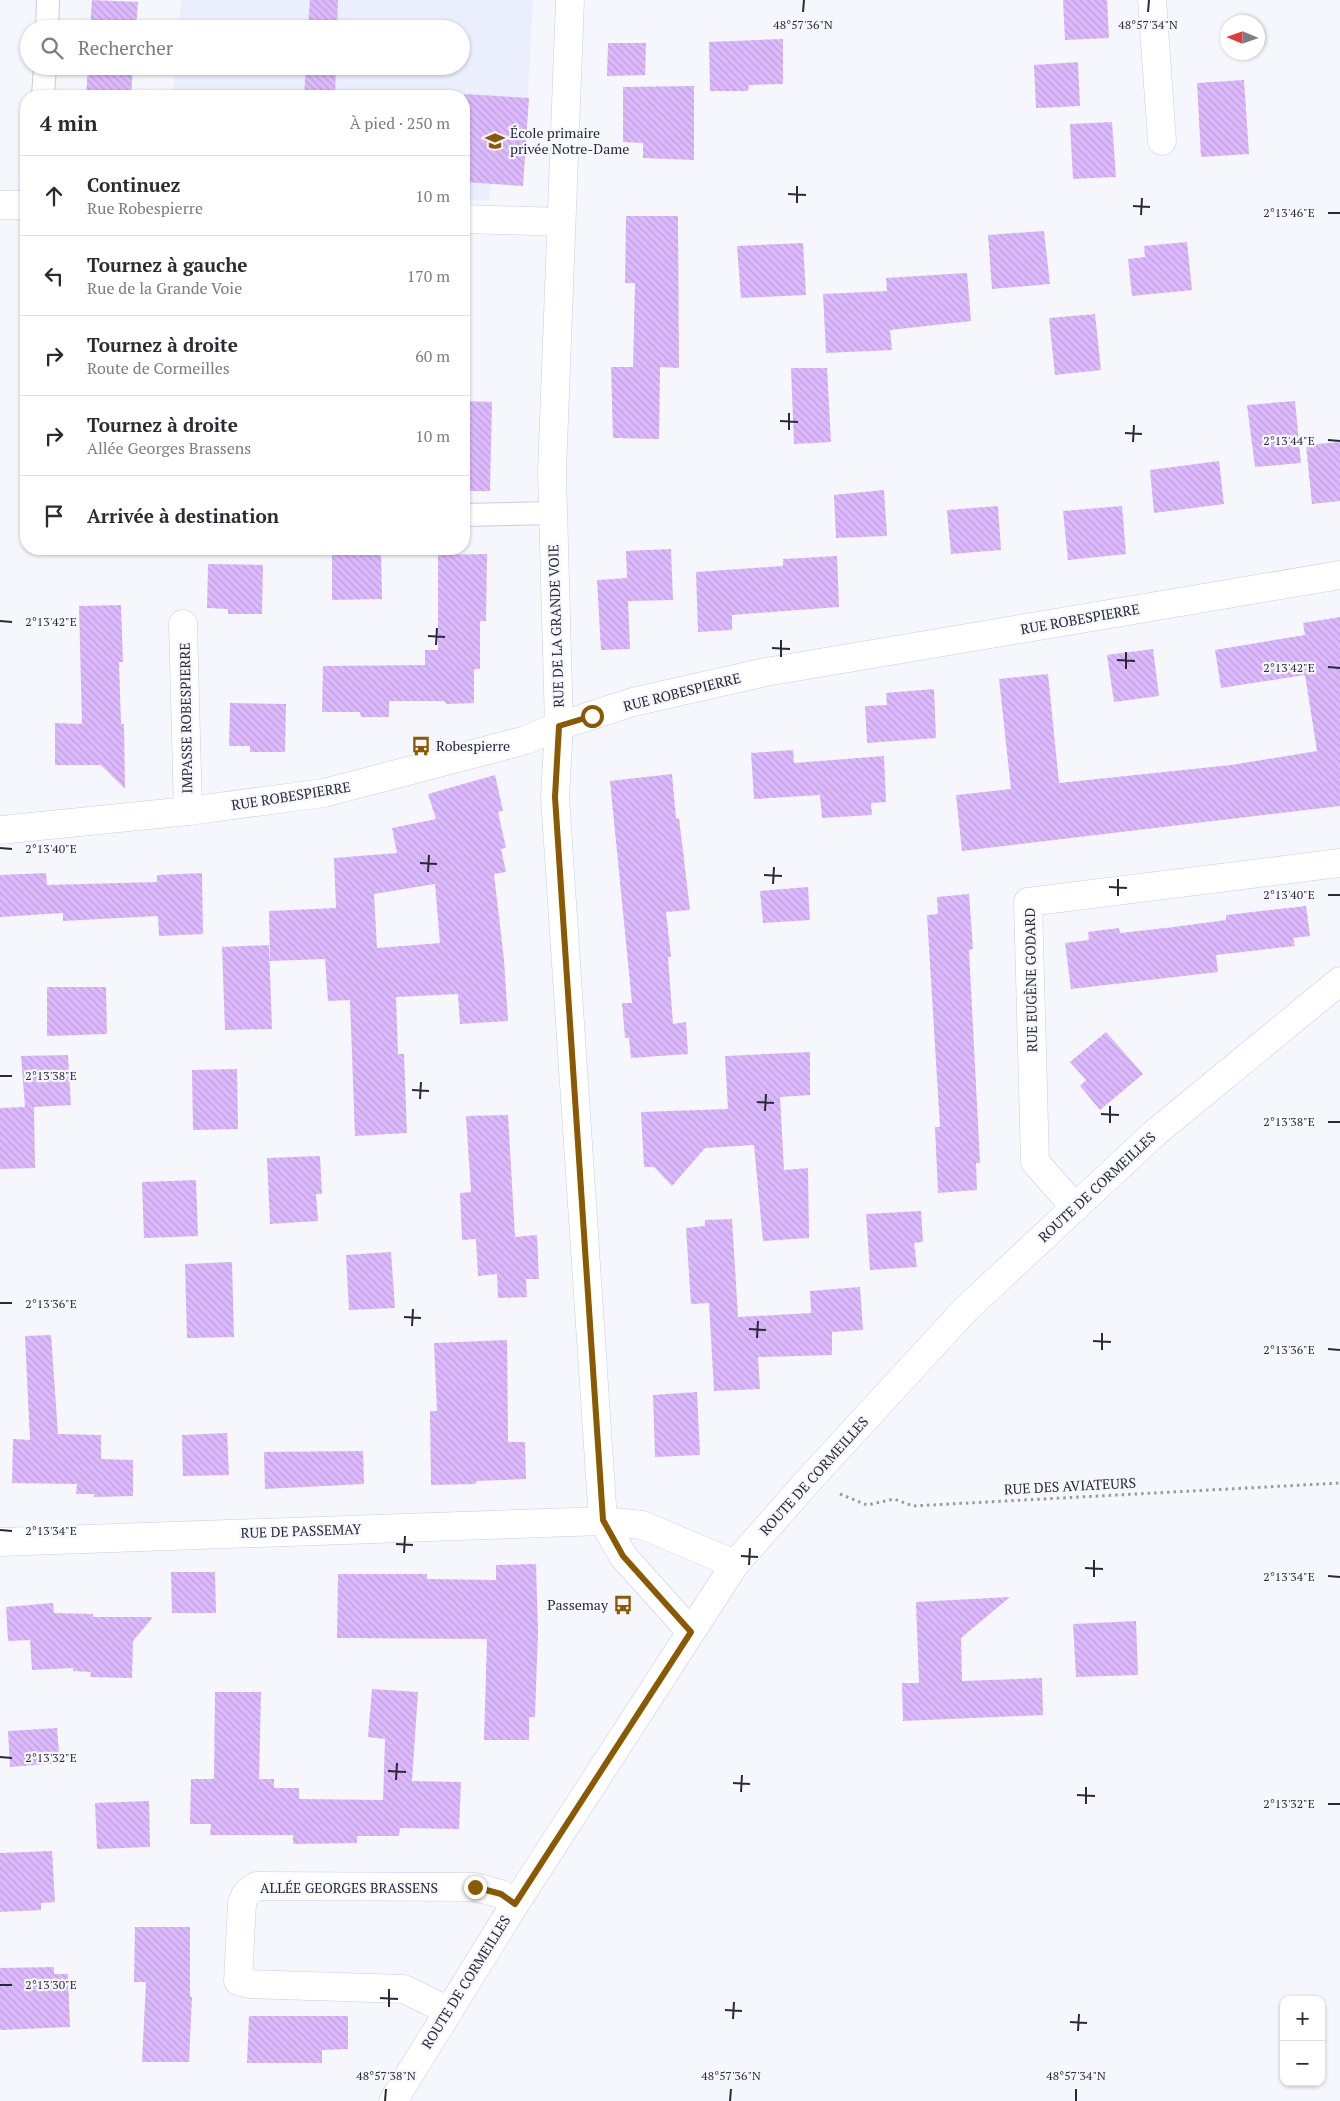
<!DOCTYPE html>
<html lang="fr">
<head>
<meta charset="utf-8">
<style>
  body { margin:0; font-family:"PT Serif",serif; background:#f7f7f7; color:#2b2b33 }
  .controls { position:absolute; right:15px; bottom:15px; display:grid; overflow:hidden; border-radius:10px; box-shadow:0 1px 4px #0004 }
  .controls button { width:45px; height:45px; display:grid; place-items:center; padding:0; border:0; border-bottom:1px solid #e1e1e2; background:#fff; color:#2b2b33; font:25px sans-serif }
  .compass { position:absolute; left:1220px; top:15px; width:45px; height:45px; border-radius:50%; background:#fff; box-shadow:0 1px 4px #0004; rotate:272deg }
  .stop { position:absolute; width:15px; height:15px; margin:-11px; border:4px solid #8b5902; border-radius:50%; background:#fff }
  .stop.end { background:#8b5902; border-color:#fff; box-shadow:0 1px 5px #0008 }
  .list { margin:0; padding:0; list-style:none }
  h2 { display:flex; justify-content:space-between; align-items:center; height:65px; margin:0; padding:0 20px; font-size:21px }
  h2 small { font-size:16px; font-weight:400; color:#7c7c81 }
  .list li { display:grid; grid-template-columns:32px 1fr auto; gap:15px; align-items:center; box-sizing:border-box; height:80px; padding:0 20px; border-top:1px solid #e1e1e2 }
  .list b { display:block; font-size:19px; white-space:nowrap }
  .list p { margin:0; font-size:16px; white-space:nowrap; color:#7c7c81 }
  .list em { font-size:16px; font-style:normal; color:#7c7c81 }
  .icon { flex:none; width:28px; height:28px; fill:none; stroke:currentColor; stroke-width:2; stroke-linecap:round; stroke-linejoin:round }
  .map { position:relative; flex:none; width:1340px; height:2101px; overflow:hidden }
  .search { position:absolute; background:#fff; box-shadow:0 1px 4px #0004; left:20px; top:20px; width:450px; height:55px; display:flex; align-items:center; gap:12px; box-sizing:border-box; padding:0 18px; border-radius:28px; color:#7c7c81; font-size:19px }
  .panel { position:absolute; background:#fff; box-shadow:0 1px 4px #0004; left:20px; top:90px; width:450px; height:465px; border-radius:20px }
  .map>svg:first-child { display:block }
</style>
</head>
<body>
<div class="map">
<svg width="1340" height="2101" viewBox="0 0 1340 2101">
  <defs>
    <pattern id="building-back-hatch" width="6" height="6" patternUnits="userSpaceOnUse" patternTransform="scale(1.25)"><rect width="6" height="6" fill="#dcb9fc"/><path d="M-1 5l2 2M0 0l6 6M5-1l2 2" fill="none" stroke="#bd9fd9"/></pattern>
  </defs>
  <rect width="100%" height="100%" fill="#f6f7fd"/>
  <polygon fill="#ebeefd" points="181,0 533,0 523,186 491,184 489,201 464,200 464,96 173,96 175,66 461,66 461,29 178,29"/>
  <g fill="url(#building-back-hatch)" fill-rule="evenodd">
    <polygon points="92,0 138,2 136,29 90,29"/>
    <polygon points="310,0 338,0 337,29 308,29"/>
    <polygon points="1063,0 1107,0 1109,38 1065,40"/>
    <polygon points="783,39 783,84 749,85 748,91 710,91 709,42"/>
    <polygon points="608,43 646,43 645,75 607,76"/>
    <polygon points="1078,62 1080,106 1036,108 1034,65"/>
    <polygon points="88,66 133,66 131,96 86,96"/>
    <polygon points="306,66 336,66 335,96 304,96"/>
    <polygon points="1244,80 1249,154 1201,157 1197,83"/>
    <polygon points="694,86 694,160 643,158 643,143 623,142 623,87"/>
    <polygon points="464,94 529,98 523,186 464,182"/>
    <polygon points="1112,122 1116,177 1073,179 1070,124"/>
    <polygon points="626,216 678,216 679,368 660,367 659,439 613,438 611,367 633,367 635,283 625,283"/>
    <polygon points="1044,231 1050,284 992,289 988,235"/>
    <polygon points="1187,242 1192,290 1132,296 1128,259 1145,257 1144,246"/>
    <polygon points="803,243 806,295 741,298 737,246"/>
    <polygon points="967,273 971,321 890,330 892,350 826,353 823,294 887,291 886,278"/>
    <polygon points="1095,314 1101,370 1055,375 1049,318"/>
    <polygon points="791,368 827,368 831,442 794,444"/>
    <polygon points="464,401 492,402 490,491 464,491"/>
    <polygon points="1295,401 1301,463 1255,467 1247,405"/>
    <polygon points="1340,442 1340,501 1312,504 1306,445"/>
    <polygon points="1219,461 1224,504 1154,513 1150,470"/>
    <polygon points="884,490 887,536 836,538 834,495"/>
    <polygon points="998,506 1001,550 951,554 947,510"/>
    <polygon points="1122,506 1126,554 1068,560 1063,511"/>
    <polygon points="332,549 381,549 382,599 332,600"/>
    <polygon points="671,549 673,600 628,601 630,649 601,650 597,580 627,578 626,551"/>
    <polygon points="487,554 486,621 480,621 480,669 474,669 474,703 447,704 444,701 389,701 389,717 361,717 360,712 322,712 323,666 425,665 425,650 438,650 438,555"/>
    <polygon points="837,556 839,607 732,615 732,630 698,632 696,572 783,566 783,559"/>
    <polygon points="208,564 263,565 262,614 228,614 228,609 207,608"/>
    <polygon points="121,605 123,662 119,662 121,724 124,724 125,789 101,765 55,765 55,723 82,724 79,606"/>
    <polygon points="1340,617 1340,806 962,851 956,795 1011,789 999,679 1048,674 1059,783 1231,765 1317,751 1305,675 1221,688 1215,650 1305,635 1303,623"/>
    <polygon points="1153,649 1159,696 1114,702 1107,655"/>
    <polygon points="934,689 936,738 867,743 865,706 887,705 886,693"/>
    <polygon points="230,703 286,704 285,752 250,752 250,746 229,746"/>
    <polygon points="793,750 794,763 884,756 886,802 871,803 872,815 822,818 820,795 754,799 751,753"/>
    <polygon points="672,774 676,819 679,818 690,910 666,912 671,957 668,957 673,1024 686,1022 688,1054 631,1058 629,1038 625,1038 622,1003 632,1003 610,781"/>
    <path d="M495,775L503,811L498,812L506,848L501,849L506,872L494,874L504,960L508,1021L460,1024L458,994L396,997L398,1054H404L407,1133L355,1136L350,1000L328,1001L325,959L270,961L269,911L336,908L334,858L397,853L392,828L436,819L428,794ZM435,884L440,943L377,948L374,894Z"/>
    <polygon points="46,873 47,885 157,882 157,875 202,873 203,934 159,936 158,916 63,921 63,913 0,917 0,875"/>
    <polygon points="808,887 810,920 763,923 760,891"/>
    <polygon points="969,894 973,949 969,950 980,1163 976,1163 977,1190 938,1193 935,1127 940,1127 927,915 938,914 937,897"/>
    <polygon points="1306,906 1310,936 1293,938 1295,946 1216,955 1218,972 1071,989 1065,943 1089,940 1088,932 1119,928 1120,933 1174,927 1226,920 1226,915"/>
    <polygon points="269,945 272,1029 225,1030 222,947"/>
    <polygon points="47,987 106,987 107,1034 47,1036"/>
    <polygon points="1106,1032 1143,1074 1100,1110 1080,1086 1086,1080 1070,1062"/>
    <polygon points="810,1052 810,1095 780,1097 784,1170 808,1168 809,1238 763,1241 754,1145 705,1148 672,1186 654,1167 644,1167 641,1112 728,1109 725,1056"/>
    <polygon points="68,1055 71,1105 34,1107 35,1168 0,1169 0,1108 25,1107 21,1056"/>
    <polygon points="237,1069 238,1129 193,1130 192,1070"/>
    <polygon points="508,1115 515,1237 537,1235 539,1279 526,1279 527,1297 498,1298 497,1274 478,1276 476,1239 462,1240 460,1193 471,1192 466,1116"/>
    <polygon points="320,1156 322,1194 316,1194 318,1221 270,1224 267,1158"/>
    <polygon points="196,1180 198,1236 144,1238 142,1182"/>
    <polygon points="921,1211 923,1242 914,1243 917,1267 870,1270 866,1214"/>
    <polygon points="732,1219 738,1317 811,1313 810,1291 860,1287 863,1330 832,1332 832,1355 758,1357 760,1389 714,1391 709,1303 691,1304 686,1228 705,1226 705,1220"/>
    <polygon points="391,1252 395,1308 349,1310 346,1255"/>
    <polygon points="232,1262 234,1337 187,1338 185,1264"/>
    <polygon points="51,1335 58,1434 101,1435 101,1459 133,1460 133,1496 94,1497 94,1494 76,1494 77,1484 12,1483 13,1439 30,1440 25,1336"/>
    <polygon points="507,1340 508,1442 525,1442 526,1479 476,1481 476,1484 431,1485 430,1411 437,1411 434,1343"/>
    <polygon points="697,1392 700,1455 655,1457 653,1395"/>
    <polygon points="227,1433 229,1475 183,1476 182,1435"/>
    <polygon points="363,1451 364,1484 265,1489 264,1452"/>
    <polygon points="536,1564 538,1632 535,1717 529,1717 529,1740 484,1740 487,1639 337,1638 338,1574 427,1574 427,1579 496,1580 496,1565"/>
    <polygon points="171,1572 215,1572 216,1613 172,1613"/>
    <polygon points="1010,1597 961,1638 962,1681 1042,1678 1043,1715 903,1721 902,1683 919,1683 916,1602"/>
    <polygon points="53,1603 54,1613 93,1614 93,1617 153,1617 133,1641 132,1678 90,1677 91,1672 73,1671 73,1668 32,1670 30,1640 8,1641 6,1607"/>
    <polygon points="1136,1621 1138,1675 1076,1677 1073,1624"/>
    <polygon points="372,1689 418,1692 412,1781 461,1782 459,1829 400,1828 399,1836 357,1836 357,1843 293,1844 293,1835 210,1835 211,1824 190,1824 191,1779 214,1779 215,1692 261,1692 259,1779 274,1779 274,1788 299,1788 299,1799 383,1800 385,1739 368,1737"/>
    <polygon points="57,1728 60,1763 10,1767 8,1731"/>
    <polygon points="149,1801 150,1847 97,1849 95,1803"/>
    <polygon points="52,1851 55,1902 41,1903 41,1910 0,1912 0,1853"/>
    <polygon points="135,1927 190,1927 190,1997 192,1997 189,2062 142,2062 146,1982 134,1982"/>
    <polygon points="54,1967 54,1974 68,1974 70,2027 0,2030 0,1968"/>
    <polygon points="249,2016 348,2016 348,2049 322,2050 322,2063 247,2063"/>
  </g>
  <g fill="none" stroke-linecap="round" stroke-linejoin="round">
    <defs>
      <g id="lane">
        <polyline points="47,29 48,0"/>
        <polyline points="43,96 45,66"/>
        <polyline points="464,515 553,513"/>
      </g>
      <g id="street">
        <polyline points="570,0 552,472 559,726 555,797 603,1521 623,1556 691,1632"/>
        <polyline points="1152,0 1162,141"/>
        <polyline points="0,205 26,205"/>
        <polyline points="464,219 561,222"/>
        <polyline points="183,624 188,811"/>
        <polyline points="0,830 188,811 324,793 526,740 559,726 633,702 766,672 1340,575"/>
        <polyline points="1075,1207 1035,1162 1028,902 1340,863"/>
        <polyline points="0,1542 603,1521 642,1525 735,1564"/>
        <polyline points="449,2011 404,1989 249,1984 238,1981 242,1903 246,1894 256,1886 475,1887 501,1894 515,1904"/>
      </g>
      <polyline id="secondary" points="393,2101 515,1904 735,1564 808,1481 966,1309 1156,1132 1340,981"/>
    </defs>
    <use href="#lane" stroke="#c6cce8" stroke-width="24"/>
    <use href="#street" stroke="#c6cce8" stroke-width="29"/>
    <use href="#secondary" stroke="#c6cce8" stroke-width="29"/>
    <polyline stroke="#989aa2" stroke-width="3" stroke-dasharray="2.5 4" stroke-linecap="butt" points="840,1494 867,1505 894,1499 913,1506 1340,1483"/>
    <use href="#lane" stroke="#fff" stroke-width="22"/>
    <use href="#street" stroke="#fff" stroke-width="28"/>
    <use href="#secondary" stroke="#fff" stroke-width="28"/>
  </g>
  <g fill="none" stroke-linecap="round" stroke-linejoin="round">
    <polyline stroke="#8b5902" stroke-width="6" points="475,1887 501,1894 515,1904 691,1632 623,1556 603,1520 555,797 559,726 592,716"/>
  </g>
  <path fill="none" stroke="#282a35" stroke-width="2" d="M803,12L804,0M1148,12L1149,0M788,194L806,195M797,203V186M1133,206L1150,207M1328,213H1340M1141,215L1142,198M780,421L798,422M789,430V413M1125,433L1142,434M1328,440L1340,441M1133,442L1134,425M0,621L12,622M428,636L445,637M436,645L437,628M772,648L790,649M781,657V640M1117,660L1135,661M1328,667L1340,668M1126,669V652M0,848L12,849M420,863L437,864M428,872L429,855M764,875L782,876M773,884L774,867M1109,887L1127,888M1328,895H1340M1118,896V879M0,1076H12M412,1090L429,1091M420,1099L421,1082M757,1102L774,1103M765,1111L766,1094M1101,1114L1119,1115M1328,1122H1340M1110,1123V1106M0,1303H12M404,1317L421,1318M412,1326L413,1309M749,1329L766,1330M757,1338L758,1321M1093,1341L1111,1342M1328,1349L1340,1350M1102,1350V1333M0,1530L12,1531M396,1544L413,1545M404,1553L405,1536M741,1556L758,1557M749,1565L750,1548M1085,1568L1103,1569M1328,1576L1340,1577M1094,1577V1560M0,1757L12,1758M388,1771L406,1772M396,1780L397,1763M733,1783L750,1784M741,1792L742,1775M1077,1795L1095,1796M1086,1804V1787M1328,1804H1340M0,1985H12M380,1998L398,1999M389,2007V1989M725,2010L742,2011M733,2019L734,2002M1070,2022L1087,2023M1078,2031L1079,2014M385,2101L386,2089M730,2101L731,2089M1076,2101V2089"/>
  <defs>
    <symbol id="school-bare" viewBox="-9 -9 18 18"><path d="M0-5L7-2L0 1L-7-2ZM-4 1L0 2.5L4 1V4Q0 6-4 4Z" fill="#8b5902" stroke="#f6f7fd" stroke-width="2.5" paint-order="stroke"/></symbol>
    <symbol id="bus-bare" viewBox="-9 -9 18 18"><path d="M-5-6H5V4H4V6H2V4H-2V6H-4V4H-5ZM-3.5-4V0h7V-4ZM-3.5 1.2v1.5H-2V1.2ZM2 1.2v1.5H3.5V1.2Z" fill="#8b5902" stroke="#f6f7fd" stroke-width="2.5" paint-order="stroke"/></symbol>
  </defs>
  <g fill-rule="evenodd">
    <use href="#school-bare" x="481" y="127" width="28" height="28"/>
    <use href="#bus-bare" x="407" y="732" width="28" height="28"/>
    <use href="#bus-bare" x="609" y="1591" width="28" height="28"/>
  </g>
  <g text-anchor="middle" stroke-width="4.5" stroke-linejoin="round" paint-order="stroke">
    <g font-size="14" fill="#282a35" stroke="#f6f7fd" text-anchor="start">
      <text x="510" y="138">École primaire<tspan x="510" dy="16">privée Notre-Dame</tspan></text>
      <text x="436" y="751">Robespierre</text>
      <text x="608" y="1610" text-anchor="end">Passemay</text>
    </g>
    <g font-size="14" fill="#282a35" stroke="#f6f7fd">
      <text transform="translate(1080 619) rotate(-10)" y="5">RUE ROBESPIERRE</text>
      <text transform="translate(556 626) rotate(-92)" y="5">RUE DE LA GRANDE VOIE</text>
      <text transform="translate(682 692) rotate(-14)" y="5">RUE ROBESPIERRE</text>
      <text transform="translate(186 718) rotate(-91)" y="5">IMPASSE ROBESPIERRE</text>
      <text transform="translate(291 796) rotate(-9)" y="5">RUE ROBESPIERRE</text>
      <text transform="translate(1031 980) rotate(-91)" y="5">RUE EUGÈNE GODARD</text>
      <text transform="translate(1097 1187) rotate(-43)" y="5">ROUTE DE CORMEILLES</text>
      <text transform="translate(814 1476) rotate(-48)" y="5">ROUTE DE CORMEILLES</text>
      <text transform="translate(1070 1486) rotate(-3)" y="5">RUE DES AVIATEURS</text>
      <text transform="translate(301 1531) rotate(-2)" y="5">RUE DE PASSEMAY</text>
      <text x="349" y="1893">ALLÉE GEORGES BRASSENS</text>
      <text transform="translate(466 1982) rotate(-58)" y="5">ROUTE DE CORMEILLES</text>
    </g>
  </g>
  <g font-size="12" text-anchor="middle" fill="#282a35" stroke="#f6f7fd" stroke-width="4.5" stroke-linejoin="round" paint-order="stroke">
    <text x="803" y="29">48°57'36"N</text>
    <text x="1148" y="29">48°57'34"N</text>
    <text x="1289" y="217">2°13'46"E</text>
    <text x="1289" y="445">2°13'44"E</text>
    <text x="51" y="626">2°13'42"E</text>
    <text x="1289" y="672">2°13'42"E</text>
    <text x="51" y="853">2°13'40"E</text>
    <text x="1289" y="899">2°13'40"E</text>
    <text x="51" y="1080">2°13'38"E</text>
    <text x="1289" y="1126">2°13'38"E</text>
    <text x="51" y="1308">2°13'36"E</text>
    <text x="1289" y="1354">2°13'36"E</text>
    <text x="51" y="1535">2°13'34"E</text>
    <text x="1289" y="1581">2°13'34"E</text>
    <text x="51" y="1762">2°13'32"E</text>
    <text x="1289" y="1808">2°13'32"E</text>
    <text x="51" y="1989">2°13'30"E</text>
    <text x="386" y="2080">48°57'38"N</text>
    <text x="731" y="2080">48°57'36"N</text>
    <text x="1076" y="2080">48°57'34"N</text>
  </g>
</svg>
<div class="controls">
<button>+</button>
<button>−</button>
</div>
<svg class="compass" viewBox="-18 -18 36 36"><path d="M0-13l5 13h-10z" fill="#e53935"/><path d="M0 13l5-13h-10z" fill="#7c7c81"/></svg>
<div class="stop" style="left:592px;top:716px"></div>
<div class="stop end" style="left:475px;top:1887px"></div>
<div class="search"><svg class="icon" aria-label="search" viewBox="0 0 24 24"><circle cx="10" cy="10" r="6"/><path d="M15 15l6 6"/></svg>Rechercher</div>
<section class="panel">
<h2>4 min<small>À pied · 250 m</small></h2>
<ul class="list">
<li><svg class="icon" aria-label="ahead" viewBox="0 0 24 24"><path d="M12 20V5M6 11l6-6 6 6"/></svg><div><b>Continuez</b><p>Rue Robespierre</p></div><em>10 m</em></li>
<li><svg class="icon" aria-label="left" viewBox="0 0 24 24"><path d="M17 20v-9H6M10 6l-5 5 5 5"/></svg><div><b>Tournez à gauche</b><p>Rue de la Grande Voie</p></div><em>170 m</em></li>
<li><svg class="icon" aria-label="right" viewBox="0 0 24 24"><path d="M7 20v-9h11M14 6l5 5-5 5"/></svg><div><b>Tournez à droite</b><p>Route de Cormeilles</p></div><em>60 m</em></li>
<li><svg class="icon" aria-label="right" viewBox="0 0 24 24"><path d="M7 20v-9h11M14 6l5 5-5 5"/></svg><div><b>Tournez à droite</b><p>Allée Georges Brassens</p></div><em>10 m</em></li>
<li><svg class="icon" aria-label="arrive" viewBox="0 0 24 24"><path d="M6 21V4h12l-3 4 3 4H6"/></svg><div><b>Arrivée à destination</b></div></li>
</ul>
</section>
</div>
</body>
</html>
